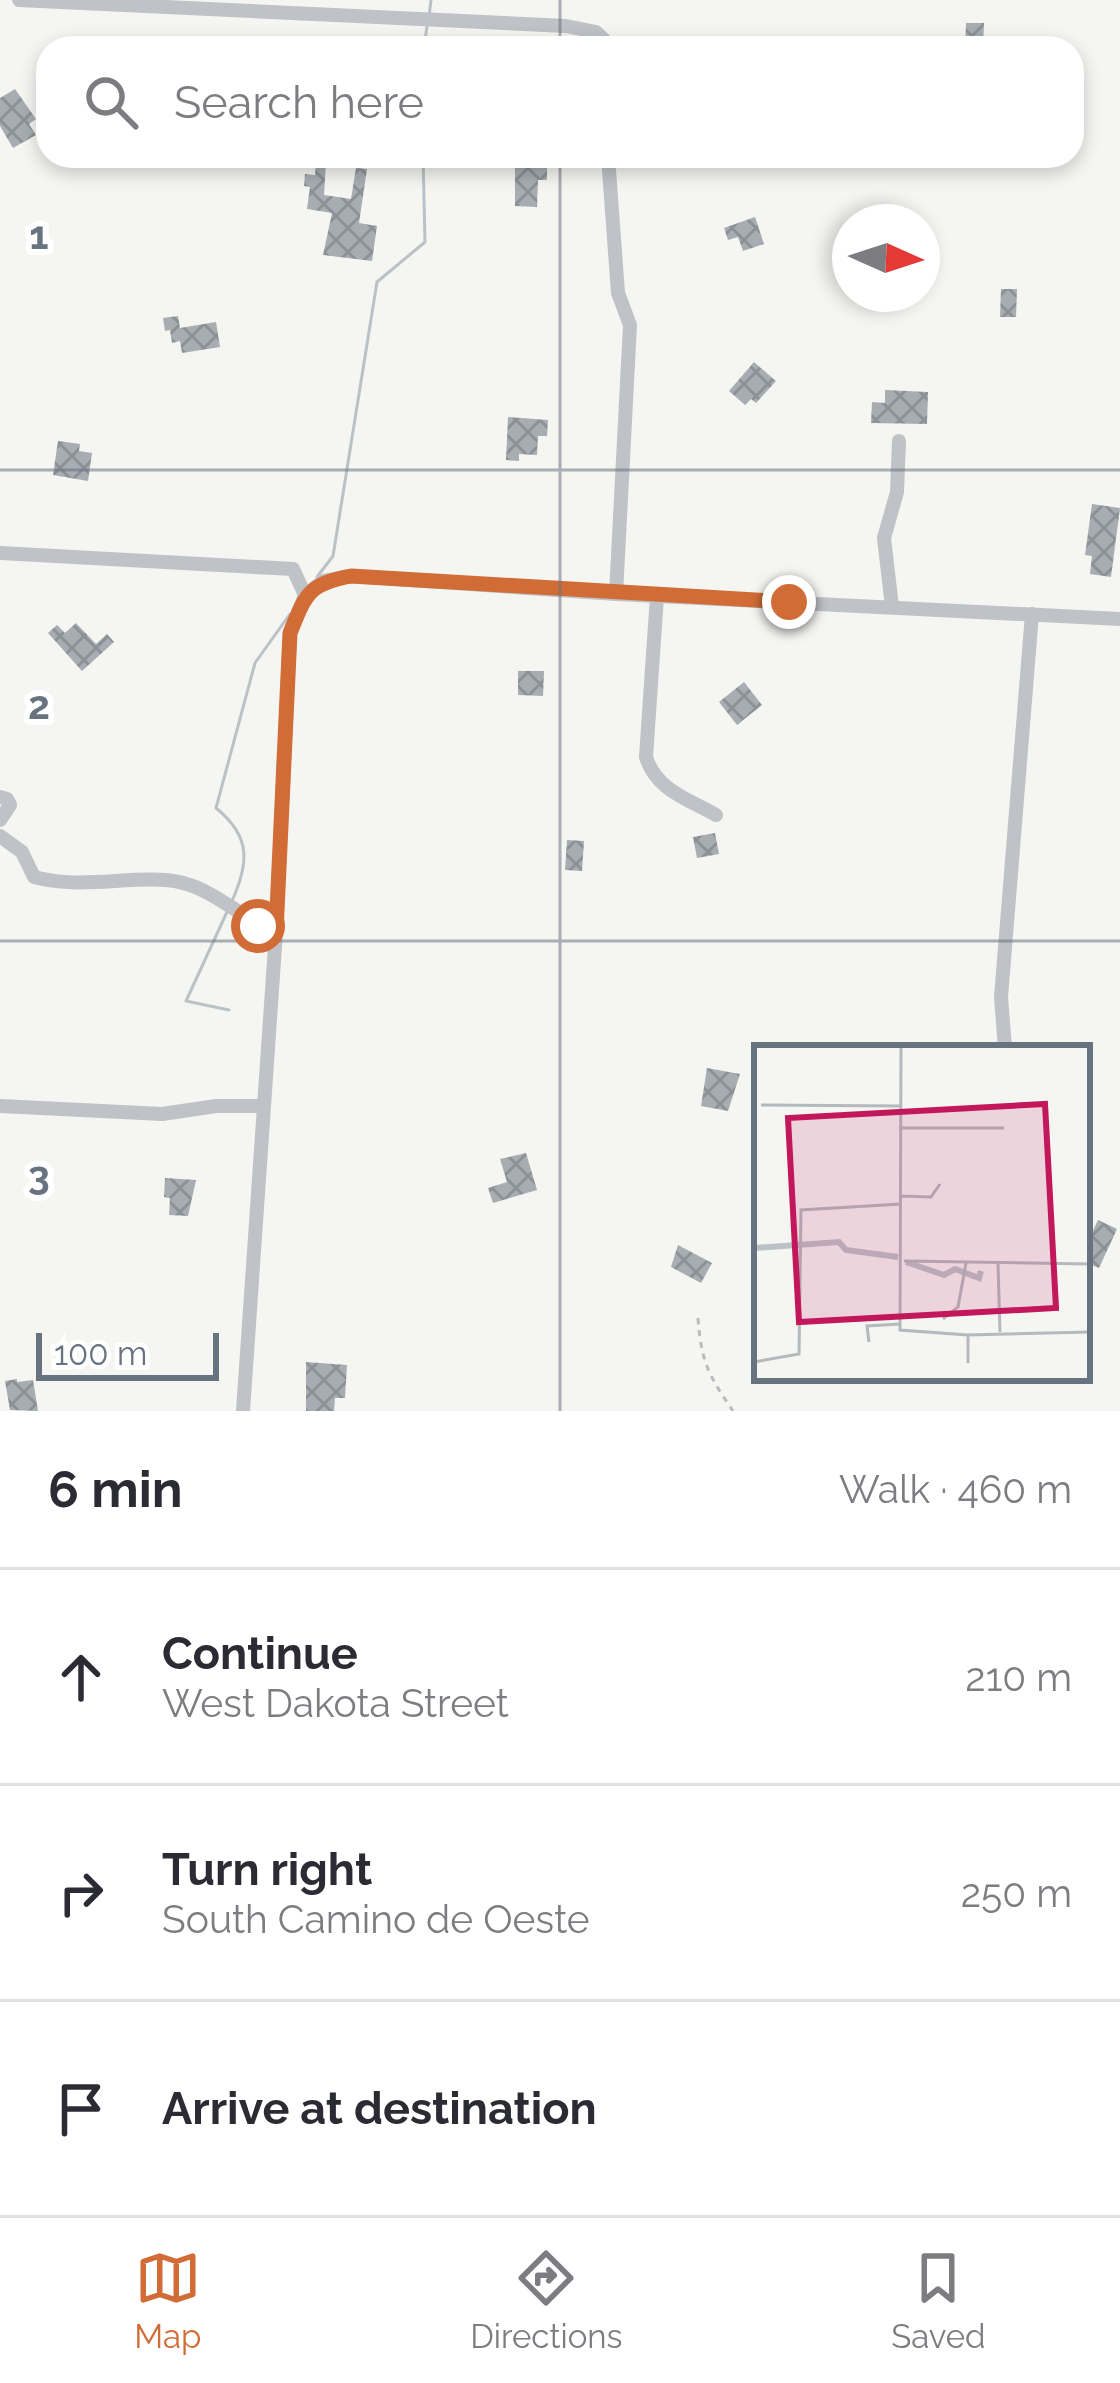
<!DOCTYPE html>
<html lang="en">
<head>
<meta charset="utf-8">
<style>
  body { margin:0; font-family:Raleway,sans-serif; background:#f7f7f7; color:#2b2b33 }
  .compass { position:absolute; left:832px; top:204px; width:108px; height:108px; border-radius:50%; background:#fff; box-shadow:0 6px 18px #0003; rotate:93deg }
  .scale { position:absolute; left:36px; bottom:30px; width:183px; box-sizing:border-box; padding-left:12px; border:6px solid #687380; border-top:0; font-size:33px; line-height:42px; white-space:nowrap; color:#687380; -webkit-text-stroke:9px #fff; paint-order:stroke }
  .stop { position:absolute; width:36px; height:36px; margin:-27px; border:9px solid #d16c37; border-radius:50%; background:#fff }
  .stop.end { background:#d16c37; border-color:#fff; box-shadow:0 3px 12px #0008 }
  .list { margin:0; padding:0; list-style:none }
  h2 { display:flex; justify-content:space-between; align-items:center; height:156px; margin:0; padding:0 48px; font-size:51px }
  h2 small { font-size:39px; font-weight:400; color:#7c7c81 }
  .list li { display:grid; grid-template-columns:78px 1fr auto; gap:36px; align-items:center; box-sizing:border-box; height:216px; padding:0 48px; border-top:3px solid #e1e1e2 }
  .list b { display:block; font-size:45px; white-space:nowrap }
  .list p { margin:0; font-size:39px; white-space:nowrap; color:#7c7c81 }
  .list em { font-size:39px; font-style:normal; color:#7c7c81 }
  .icon { flex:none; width:66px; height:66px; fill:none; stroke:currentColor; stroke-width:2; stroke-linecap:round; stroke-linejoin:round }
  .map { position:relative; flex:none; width:1120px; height:1411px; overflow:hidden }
  .search { position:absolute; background:#fff; box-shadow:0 6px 18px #0003; left:36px; right:36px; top:36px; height:132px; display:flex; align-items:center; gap:30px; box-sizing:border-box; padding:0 42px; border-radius:36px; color:#7c7c81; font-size:45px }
  .sheet { height:804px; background:#fff }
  nav { display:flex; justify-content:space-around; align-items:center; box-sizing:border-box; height:168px; border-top:3px solid #e1e1e2; background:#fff; font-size:33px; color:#7c7c81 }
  nav a { display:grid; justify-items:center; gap:6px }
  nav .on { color:#d16c37 }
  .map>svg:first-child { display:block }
</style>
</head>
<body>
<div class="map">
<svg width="1120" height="1411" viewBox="0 0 1120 1411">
  <defs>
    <pattern id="building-cross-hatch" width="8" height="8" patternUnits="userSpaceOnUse" patternTransform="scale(3)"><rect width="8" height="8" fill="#a7adb2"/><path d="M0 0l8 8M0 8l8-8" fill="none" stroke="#8c9196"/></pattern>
  </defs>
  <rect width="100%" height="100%" fill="#f5f5f2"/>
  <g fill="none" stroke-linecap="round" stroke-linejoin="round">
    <g stroke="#bac2c8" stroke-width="3">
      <polyline points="429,17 431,0"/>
      <polyline points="424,48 427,26"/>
      <polyline points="317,577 333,556 377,282 425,242 423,156"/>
      <path d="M231,903C249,864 252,837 216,808L255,663L290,614"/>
      <polyline points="227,912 186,1001 229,1010"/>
    </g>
  </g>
  <g fill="url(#building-cross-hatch)">
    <polygon points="966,23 984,23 983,48 965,48"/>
    <polygon points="15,89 36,119 29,124 36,135 13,148 0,126 0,98"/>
    <polygon points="524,156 539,156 539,168 547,168 547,180 538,180 537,207 515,206 515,167 524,168"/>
    <polygon points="316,162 326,163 324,195 351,199 356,168 367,169 359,223 377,226 372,261 323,255 332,213 307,209 310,187 304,186 305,174 315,175"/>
    <polygon points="755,217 764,244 743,251 738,237 728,240 724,228"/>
    <polygon points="1001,289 1017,289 1016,317 1000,317"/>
    <polygon points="178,316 180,328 216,322 220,347 182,353 180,341 172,343 170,330 165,331 163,318"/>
    <polygon points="754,362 776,381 756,403 751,399 745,405 729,391"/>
    <polygon points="885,390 928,392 927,424 871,423 872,402 885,403"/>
    <polygon points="508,417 548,420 547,436 538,436 537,455 519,454 519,461 506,460"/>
    <polygon points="58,441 80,444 79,451 92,453 88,481 53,475"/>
    <polygon points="1092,504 1120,508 1111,577 1090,574 1092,556 1085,555"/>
    <polygon points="76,623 96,644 107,634 114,642 82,671 48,633 57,625 65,633"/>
    <polygon points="518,671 544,671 543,696 518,695"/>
    <polygon points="744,682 762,705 737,725 719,702"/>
    <polygon points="715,833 719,854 697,858 693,837"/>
    <polygon points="567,840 584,841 582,871 565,870"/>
    <polygon points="707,1068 740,1074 728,1111 701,1106"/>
    <polygon points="526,1153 537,1190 493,1203 488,1188 507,1182 500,1159"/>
    <polygon points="165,1178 196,1180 188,1216 169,1215 170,1198 164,1197"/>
    <polygon points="1098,1220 1117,1229 1099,1268 1087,1263 1087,1235 1090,1237"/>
    <polygon points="678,1245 712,1263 701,1283 671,1267"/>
    <polygon points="306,1362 347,1365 345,1398 335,1398 334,1411 306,1411"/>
    <polygon points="17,1379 17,1382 33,1380 38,1411 10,1410 5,1381"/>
  </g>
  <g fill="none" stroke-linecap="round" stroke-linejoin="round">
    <path stroke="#b9bbbe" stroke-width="3" stroke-dasharray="6 6" stroke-linecap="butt" d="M698,1318C701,1362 709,1376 733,1411"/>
    <g stroke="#bfc2c6" stroke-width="14">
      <polyline points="19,0 566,26 596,32 613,48"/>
      <polyline points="608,156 618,293 630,325 616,594"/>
      <polyline points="0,553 293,569 305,595"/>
      <polyline points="305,595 324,581 351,576 616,594 1120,619"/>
      <path d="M657,596L646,757C656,790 688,799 716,815"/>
      <polyline points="892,607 884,538 897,492 899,441"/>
      <polyline points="0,797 7,799 10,805 0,820"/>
      <path d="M0,836L22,852L34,877C80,889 121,877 166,880C210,883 238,918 276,932"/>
      <polyline points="1005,1048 1001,997 1032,614"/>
      <polyline points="0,1106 162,1114 216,1106 261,1106"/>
      <polyline points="243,1411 276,932 290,633 305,595"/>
    </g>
  </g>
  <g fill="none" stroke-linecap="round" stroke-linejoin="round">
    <path stroke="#d16c37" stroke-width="15" d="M258,926L276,932L290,633C306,594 308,584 351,576L789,602"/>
  </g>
  <path fill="none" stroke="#687380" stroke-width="3" stroke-opacity="0.55" d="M560,0V48M560,156V1411M0,470H1120M0,941H1120"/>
  <g transform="translate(754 1045)">
    <rect width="336" height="336" fill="#f5f5f2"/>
    <path fill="none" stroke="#bac2c8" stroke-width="6" d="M0,203L85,197L92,205L144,212M152,217L190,230L201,224L225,233L227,226"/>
    <path fill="none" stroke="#b4b9bd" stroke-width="3" d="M147,1L146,285L214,290M7,60L147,61M147,83H250M147,151L177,152L186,139M150,216L336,219M244,219L246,287M189,274L204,262L212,218M115,297L113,281L146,279M0,317L45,309L47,165L147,159M214,318V290L336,287"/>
    <path fill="#c2185b" fill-opacity="0.15" stroke="#c2185b" stroke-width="6" d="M291,59L302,263L45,277L34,73Z"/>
    <rect width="336" height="336" fill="none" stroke="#687380" stroke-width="6"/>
  </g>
  <g font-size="39" text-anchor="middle" font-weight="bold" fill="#687380" stroke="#fff" stroke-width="12" stroke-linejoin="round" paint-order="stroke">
    <text x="39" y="249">1</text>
    <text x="39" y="719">2</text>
    <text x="39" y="1189">3</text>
  </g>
</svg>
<svg class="compass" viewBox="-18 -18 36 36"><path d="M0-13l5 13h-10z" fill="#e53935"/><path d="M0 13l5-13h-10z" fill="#7c7c81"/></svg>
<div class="scale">100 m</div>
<div class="stop" style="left:258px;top:926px"></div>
<div class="stop end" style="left:789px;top:602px"></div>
<div class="search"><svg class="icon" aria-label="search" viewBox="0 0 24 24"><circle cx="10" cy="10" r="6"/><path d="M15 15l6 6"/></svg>Search here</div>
</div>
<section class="sheet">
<h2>6 min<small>Walk · 460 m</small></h2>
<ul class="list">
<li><svg class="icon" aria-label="ahead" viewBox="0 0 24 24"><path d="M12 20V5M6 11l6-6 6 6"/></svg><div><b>Continue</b><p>West Dakota Street</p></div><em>210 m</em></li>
<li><svg class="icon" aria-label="right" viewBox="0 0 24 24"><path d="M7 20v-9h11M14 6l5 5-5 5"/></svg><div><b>Turn right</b><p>South Camino de Oeste</p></div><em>250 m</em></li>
<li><svg class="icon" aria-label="arrive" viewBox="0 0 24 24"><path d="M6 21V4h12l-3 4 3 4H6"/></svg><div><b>Arrive at destination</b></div></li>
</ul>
</section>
<nav>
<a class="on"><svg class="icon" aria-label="map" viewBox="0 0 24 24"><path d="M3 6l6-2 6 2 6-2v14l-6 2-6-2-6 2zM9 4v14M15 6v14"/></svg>Map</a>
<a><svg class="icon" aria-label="directions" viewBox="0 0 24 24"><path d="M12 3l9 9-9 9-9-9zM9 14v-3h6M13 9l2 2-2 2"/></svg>Directions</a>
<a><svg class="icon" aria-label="saved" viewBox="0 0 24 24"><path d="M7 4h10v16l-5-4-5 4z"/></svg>Saved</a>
</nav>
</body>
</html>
